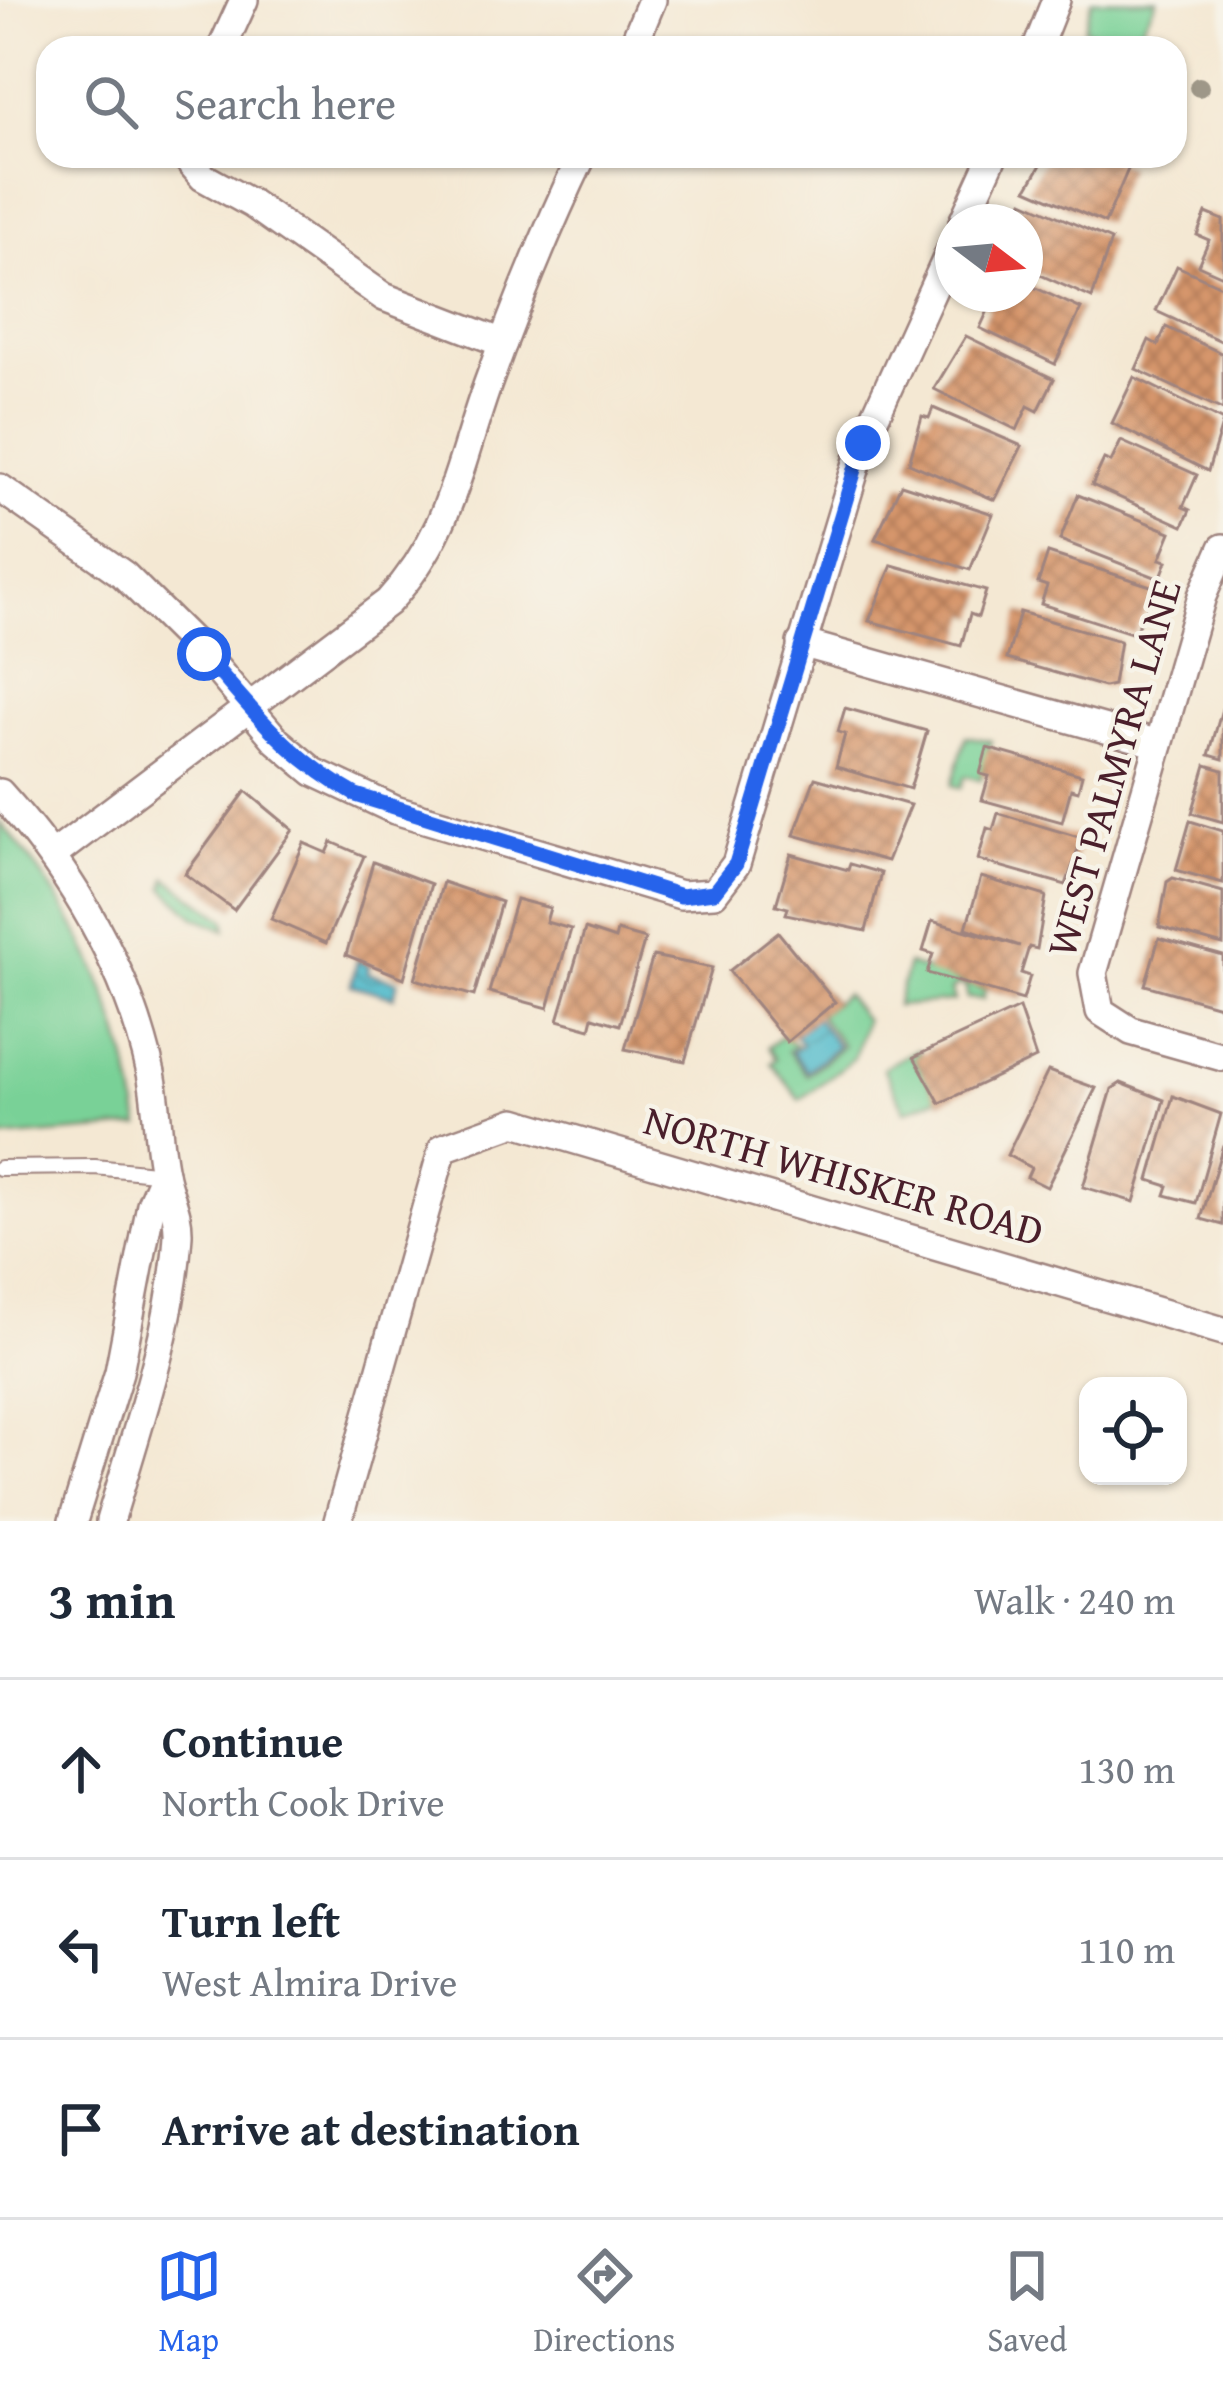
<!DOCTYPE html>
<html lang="en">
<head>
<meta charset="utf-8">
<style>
  body { margin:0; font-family:"Gentium Book Plus",serif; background:#f6f6f7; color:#1f2937 }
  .controls { position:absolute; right:36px; bottom:36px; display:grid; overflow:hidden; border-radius:24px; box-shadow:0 3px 9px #0004 }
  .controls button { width:108px; height:108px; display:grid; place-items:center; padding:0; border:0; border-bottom:3px solid #e0e1e3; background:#fff; color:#1f2937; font:60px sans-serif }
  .compass { position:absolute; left:935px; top:204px; width:108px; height:108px; border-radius:50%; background:#fff; box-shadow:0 3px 9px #0004; rotate:106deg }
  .stop { position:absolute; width:36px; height:36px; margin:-27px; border:9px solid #2563eb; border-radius:50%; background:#fff }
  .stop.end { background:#2563eb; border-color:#fff; box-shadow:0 3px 12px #0008 }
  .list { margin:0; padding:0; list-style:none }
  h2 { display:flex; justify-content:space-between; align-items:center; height:156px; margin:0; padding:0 48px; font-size:51px }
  h2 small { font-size:39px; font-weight:400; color:#747a83 }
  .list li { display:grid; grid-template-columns:78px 1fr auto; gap:36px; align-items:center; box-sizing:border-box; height:180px; padding:0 48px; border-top:3px solid #e0e1e3 }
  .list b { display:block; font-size:45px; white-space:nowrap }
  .list p { margin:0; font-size:39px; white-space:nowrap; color:#747a83 }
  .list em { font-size:39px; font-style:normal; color:#747a83 }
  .icon { flex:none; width:66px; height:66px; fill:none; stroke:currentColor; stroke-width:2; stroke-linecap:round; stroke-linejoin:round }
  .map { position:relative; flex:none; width:1223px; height:1521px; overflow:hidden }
  .search { position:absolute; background:#fff; box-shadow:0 3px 9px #0004; left:36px; right:36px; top:36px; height:132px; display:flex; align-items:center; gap:30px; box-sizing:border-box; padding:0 42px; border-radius:36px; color:#747a83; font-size:45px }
  .sheet { height:696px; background:#fff }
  nav { display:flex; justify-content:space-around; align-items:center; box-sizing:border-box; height:168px; border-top:3px solid #e0e1e3; background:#fff; font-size:33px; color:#747a83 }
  nav a { display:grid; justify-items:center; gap:6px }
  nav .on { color:#2563eb }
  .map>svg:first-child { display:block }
</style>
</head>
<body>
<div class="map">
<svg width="1223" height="1521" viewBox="0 0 1223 1521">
  <defs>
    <pattern id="water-waves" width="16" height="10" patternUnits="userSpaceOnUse" patternTransform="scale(3)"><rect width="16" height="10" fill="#4fbacb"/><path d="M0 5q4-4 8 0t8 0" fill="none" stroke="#4497a5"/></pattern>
    <pattern id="building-cross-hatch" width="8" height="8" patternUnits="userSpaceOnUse" patternTransform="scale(3)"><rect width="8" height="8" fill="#d6966c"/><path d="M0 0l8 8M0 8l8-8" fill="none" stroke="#b07a59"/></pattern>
  </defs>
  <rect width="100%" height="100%" fill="#f7f3e8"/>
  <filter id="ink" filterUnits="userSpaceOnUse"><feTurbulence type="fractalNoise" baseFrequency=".00833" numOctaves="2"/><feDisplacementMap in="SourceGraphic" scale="24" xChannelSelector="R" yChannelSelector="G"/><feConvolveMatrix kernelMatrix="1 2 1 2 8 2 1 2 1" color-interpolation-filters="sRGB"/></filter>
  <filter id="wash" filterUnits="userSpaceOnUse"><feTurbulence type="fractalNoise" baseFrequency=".004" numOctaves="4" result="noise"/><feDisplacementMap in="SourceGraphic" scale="48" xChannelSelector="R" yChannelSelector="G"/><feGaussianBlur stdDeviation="2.7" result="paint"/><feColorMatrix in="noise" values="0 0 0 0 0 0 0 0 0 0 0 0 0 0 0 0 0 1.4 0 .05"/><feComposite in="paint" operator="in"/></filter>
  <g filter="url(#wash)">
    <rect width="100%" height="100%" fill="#f4e8d3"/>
    <g fill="#79d197" stroke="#627861" stroke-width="3">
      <polygon points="1092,0 1157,0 1142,27 1153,45 1136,48 1084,29"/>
      <polygon points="966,736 991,741 980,780 965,776 961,788 952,785"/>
      <path d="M0,823C78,908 124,1013 140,1127L0,1138Z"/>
      <polygon points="167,878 226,920 226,930 195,917 164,888"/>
      <polygon points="908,964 985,990 983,999 967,998 966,987 958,985 951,990 954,1001 896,1006"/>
      <polygon points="845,994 865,1020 854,1058 800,1100 771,1063 776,1059 768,1047 782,1036 796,1045 788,1051 807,1075 843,1046 819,1015"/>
      <polygon points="918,1049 920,1054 914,1058 938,1098 905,1111 883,1068"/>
    </g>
    <g fill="url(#water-waves)" stroke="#4c6c7b" stroke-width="3">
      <polygon points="357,961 369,965 368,973 398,981 394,997 351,985"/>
      <polygon points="816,1018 838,1046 807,1071 792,1052 802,1045 795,1035"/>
    </g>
    <g id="blocks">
      <g fill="url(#building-cross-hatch)">
        <polygon points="1046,156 1104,156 1129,167 1105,223 1027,189"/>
        <polygon points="1023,201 1111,240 1092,298 1025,268 1025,222 1014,222"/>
        <polygon points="1206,213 1223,220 1223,276 1198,265 1209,240 1197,235"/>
        <polygon points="1177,266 1223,287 1223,342 1156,311"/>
        <polygon points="1025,283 1081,309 1055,364 980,328 990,306 976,300 979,294 1025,294"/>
        <polygon points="1166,327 1223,354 1223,410 1136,369 1149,340 1158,345"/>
        <polygon points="966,336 1054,379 1038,411 1028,406 1017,430 934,389"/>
        <polygon points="1134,377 1223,421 1208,471 1112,423"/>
        <polygon points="933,408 1022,446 995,500 909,463 922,416 929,418"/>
        <polygon points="1121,441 1197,475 1183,507 1190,510 1183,526 1092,485 1104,459 1111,462"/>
        <polygon points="901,484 993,514 970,570 875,539"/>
        <polygon points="1078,495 1171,532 1160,559 1167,561 1160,579 1060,540"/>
        <polygon points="1048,553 1157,588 1134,634 1041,604 1047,586 1038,583"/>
        <polygon points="892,565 986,591 978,617 970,614 961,646 869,621"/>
        <polygon points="1020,612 1120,641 1113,685 1104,687 1007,659"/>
        <polygon points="845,708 927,731 910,789 836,767 845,734 838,732"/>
        <polygon points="1222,709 1223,709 1223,759 1209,755"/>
        <polygon points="987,748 1082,775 1078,791 1071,789 1062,822 982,800 989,776 980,774"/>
        <polygon points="1206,765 1223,770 1223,822 1192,813"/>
        <polygon points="815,778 910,805 887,861 794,835"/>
        <polygon points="246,791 293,830 234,910 185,874"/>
        <polygon points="998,813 1082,838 1066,885 978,860 987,828 993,830"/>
        <polygon points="1190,821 1223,831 1223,883 1176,870"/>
        <polygon points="332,842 364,856 326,943 271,919 304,843 327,853"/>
        <polygon points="791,854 848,870 850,864 881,873 866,931 786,914 788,908 776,905"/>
        <polygon points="373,862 431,884 404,978 346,955"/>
        <polygon points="981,877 1046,896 1037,949 1029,947 1021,973 1030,976 1023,1000 927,973 933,954 923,951 932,921 1020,946 966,928"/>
        <polygon points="1173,878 1223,892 1223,945 1159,927 1167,882"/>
        <polygon points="443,882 501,902 474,996 415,979"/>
        <polygon points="516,899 550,908 546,922 571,929 548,1008 489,992"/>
        <polygon points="585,929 615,939 617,931 645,939 620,1025 593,1017 590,1029 558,1020"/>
        <polygon points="778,932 835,1002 787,1042 729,971"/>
        <polygon points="1159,938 1223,956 1223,1007 1145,985"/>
        <polygon points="653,956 712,968 685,1061 625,1049"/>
        <polygon points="1019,1008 1036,1058 940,1103 914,1057"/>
        <polygon points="1048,1071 1096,1088 1047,1187 1027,1177 1031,1168 1007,1155"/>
        <polygon points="1121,1083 1164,1100 1134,1202 1083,1187 1112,1089"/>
        <polygon points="1173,1096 1221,1114 1196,1203 1165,1195 1168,1186 1149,1180"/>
        <polygon points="1223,1145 1223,1225 1201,1219"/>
      </g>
    </g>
  </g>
  <g filter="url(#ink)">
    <use href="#blocks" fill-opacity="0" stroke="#9f847f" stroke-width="3"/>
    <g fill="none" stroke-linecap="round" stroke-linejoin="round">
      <defs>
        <polyline id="service" points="0,1168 95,1167 164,1174"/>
        <g id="minor">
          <polyline points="222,48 244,0"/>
          <polyline points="632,48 652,0"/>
          <polyline points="1037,48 1056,0"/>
          <polyline points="185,156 203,177 252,204 384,297 503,343"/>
          <polyline points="963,222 993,156"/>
          <polyline points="0,488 124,575 204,654 277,741 314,772 395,810 681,895 714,893 736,864 863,443 953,245"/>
          <polyline points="1223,548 1202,596 1093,973 1100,1011 1131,1031 1223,1057"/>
          <polyline points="801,643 1159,744"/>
          <path d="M0,793C73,874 127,966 151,1073C158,1106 157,1140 164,1173C168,1195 179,1212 178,1235C172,1331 137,1429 110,1521"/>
          <path d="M52,856L388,602C451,533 457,470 487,386C515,308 546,231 582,156"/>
          <polyline points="73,1521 119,1372 151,1204 164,1174"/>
          <polyline points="338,1521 443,1148 515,1122 1223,1331"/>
        </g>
      </defs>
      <use href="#service" stroke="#9f847f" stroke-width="18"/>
      <use href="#minor" stroke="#9f847f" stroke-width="32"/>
      <use href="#service" stroke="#fff" stroke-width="14"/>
      <use href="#minor" stroke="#fff" stroke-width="27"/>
    </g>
    <circle fill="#9e9788" cx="1199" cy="87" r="10"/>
  </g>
  <g fill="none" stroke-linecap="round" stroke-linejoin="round" filter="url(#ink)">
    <path stroke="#2563eb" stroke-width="15" d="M204,654C251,710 291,759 356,795L681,896L714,892L736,864L863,443"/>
  </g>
  <g text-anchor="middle" stroke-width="9" stroke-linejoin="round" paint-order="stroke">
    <g font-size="42" fill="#4a1f2b" stroke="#f7f3e8">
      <text transform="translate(1113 768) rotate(-74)" y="15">WEST PALMYRA LANE</text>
      <text transform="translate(844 1175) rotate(16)" y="15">NORTH WHISKER ROAD</text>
    </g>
  </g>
</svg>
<div class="controls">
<button><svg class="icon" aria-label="locate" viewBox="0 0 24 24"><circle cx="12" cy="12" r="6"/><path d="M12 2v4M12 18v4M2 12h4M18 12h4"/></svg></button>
</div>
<svg class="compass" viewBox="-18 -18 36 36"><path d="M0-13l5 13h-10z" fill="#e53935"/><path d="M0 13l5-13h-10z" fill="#747a83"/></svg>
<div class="stop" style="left:204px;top:654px"></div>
<div class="stop end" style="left:863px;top:443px"></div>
<div class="search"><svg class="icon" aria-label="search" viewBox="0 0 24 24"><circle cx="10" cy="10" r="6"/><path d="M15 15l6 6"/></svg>Search here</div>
</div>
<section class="sheet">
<h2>3 min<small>Walk · 240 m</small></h2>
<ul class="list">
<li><svg class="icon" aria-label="ahead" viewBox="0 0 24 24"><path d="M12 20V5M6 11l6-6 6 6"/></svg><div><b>Continue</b><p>North Cook Drive</p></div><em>130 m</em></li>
<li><svg class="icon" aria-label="left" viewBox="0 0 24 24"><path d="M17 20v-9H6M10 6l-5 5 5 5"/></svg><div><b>Turn left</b><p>West Almira Drive</p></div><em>110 m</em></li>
<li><svg class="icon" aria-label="arrive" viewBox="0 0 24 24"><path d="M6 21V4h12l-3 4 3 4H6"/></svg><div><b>Arrive at destination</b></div></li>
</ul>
</section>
<nav>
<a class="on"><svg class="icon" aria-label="map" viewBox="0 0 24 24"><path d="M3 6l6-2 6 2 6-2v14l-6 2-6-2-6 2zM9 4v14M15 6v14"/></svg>Map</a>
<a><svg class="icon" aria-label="directions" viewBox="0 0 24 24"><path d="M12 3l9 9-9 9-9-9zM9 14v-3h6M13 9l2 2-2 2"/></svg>Directions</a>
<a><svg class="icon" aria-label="saved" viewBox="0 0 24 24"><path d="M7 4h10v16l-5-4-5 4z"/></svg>Saved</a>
</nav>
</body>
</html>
